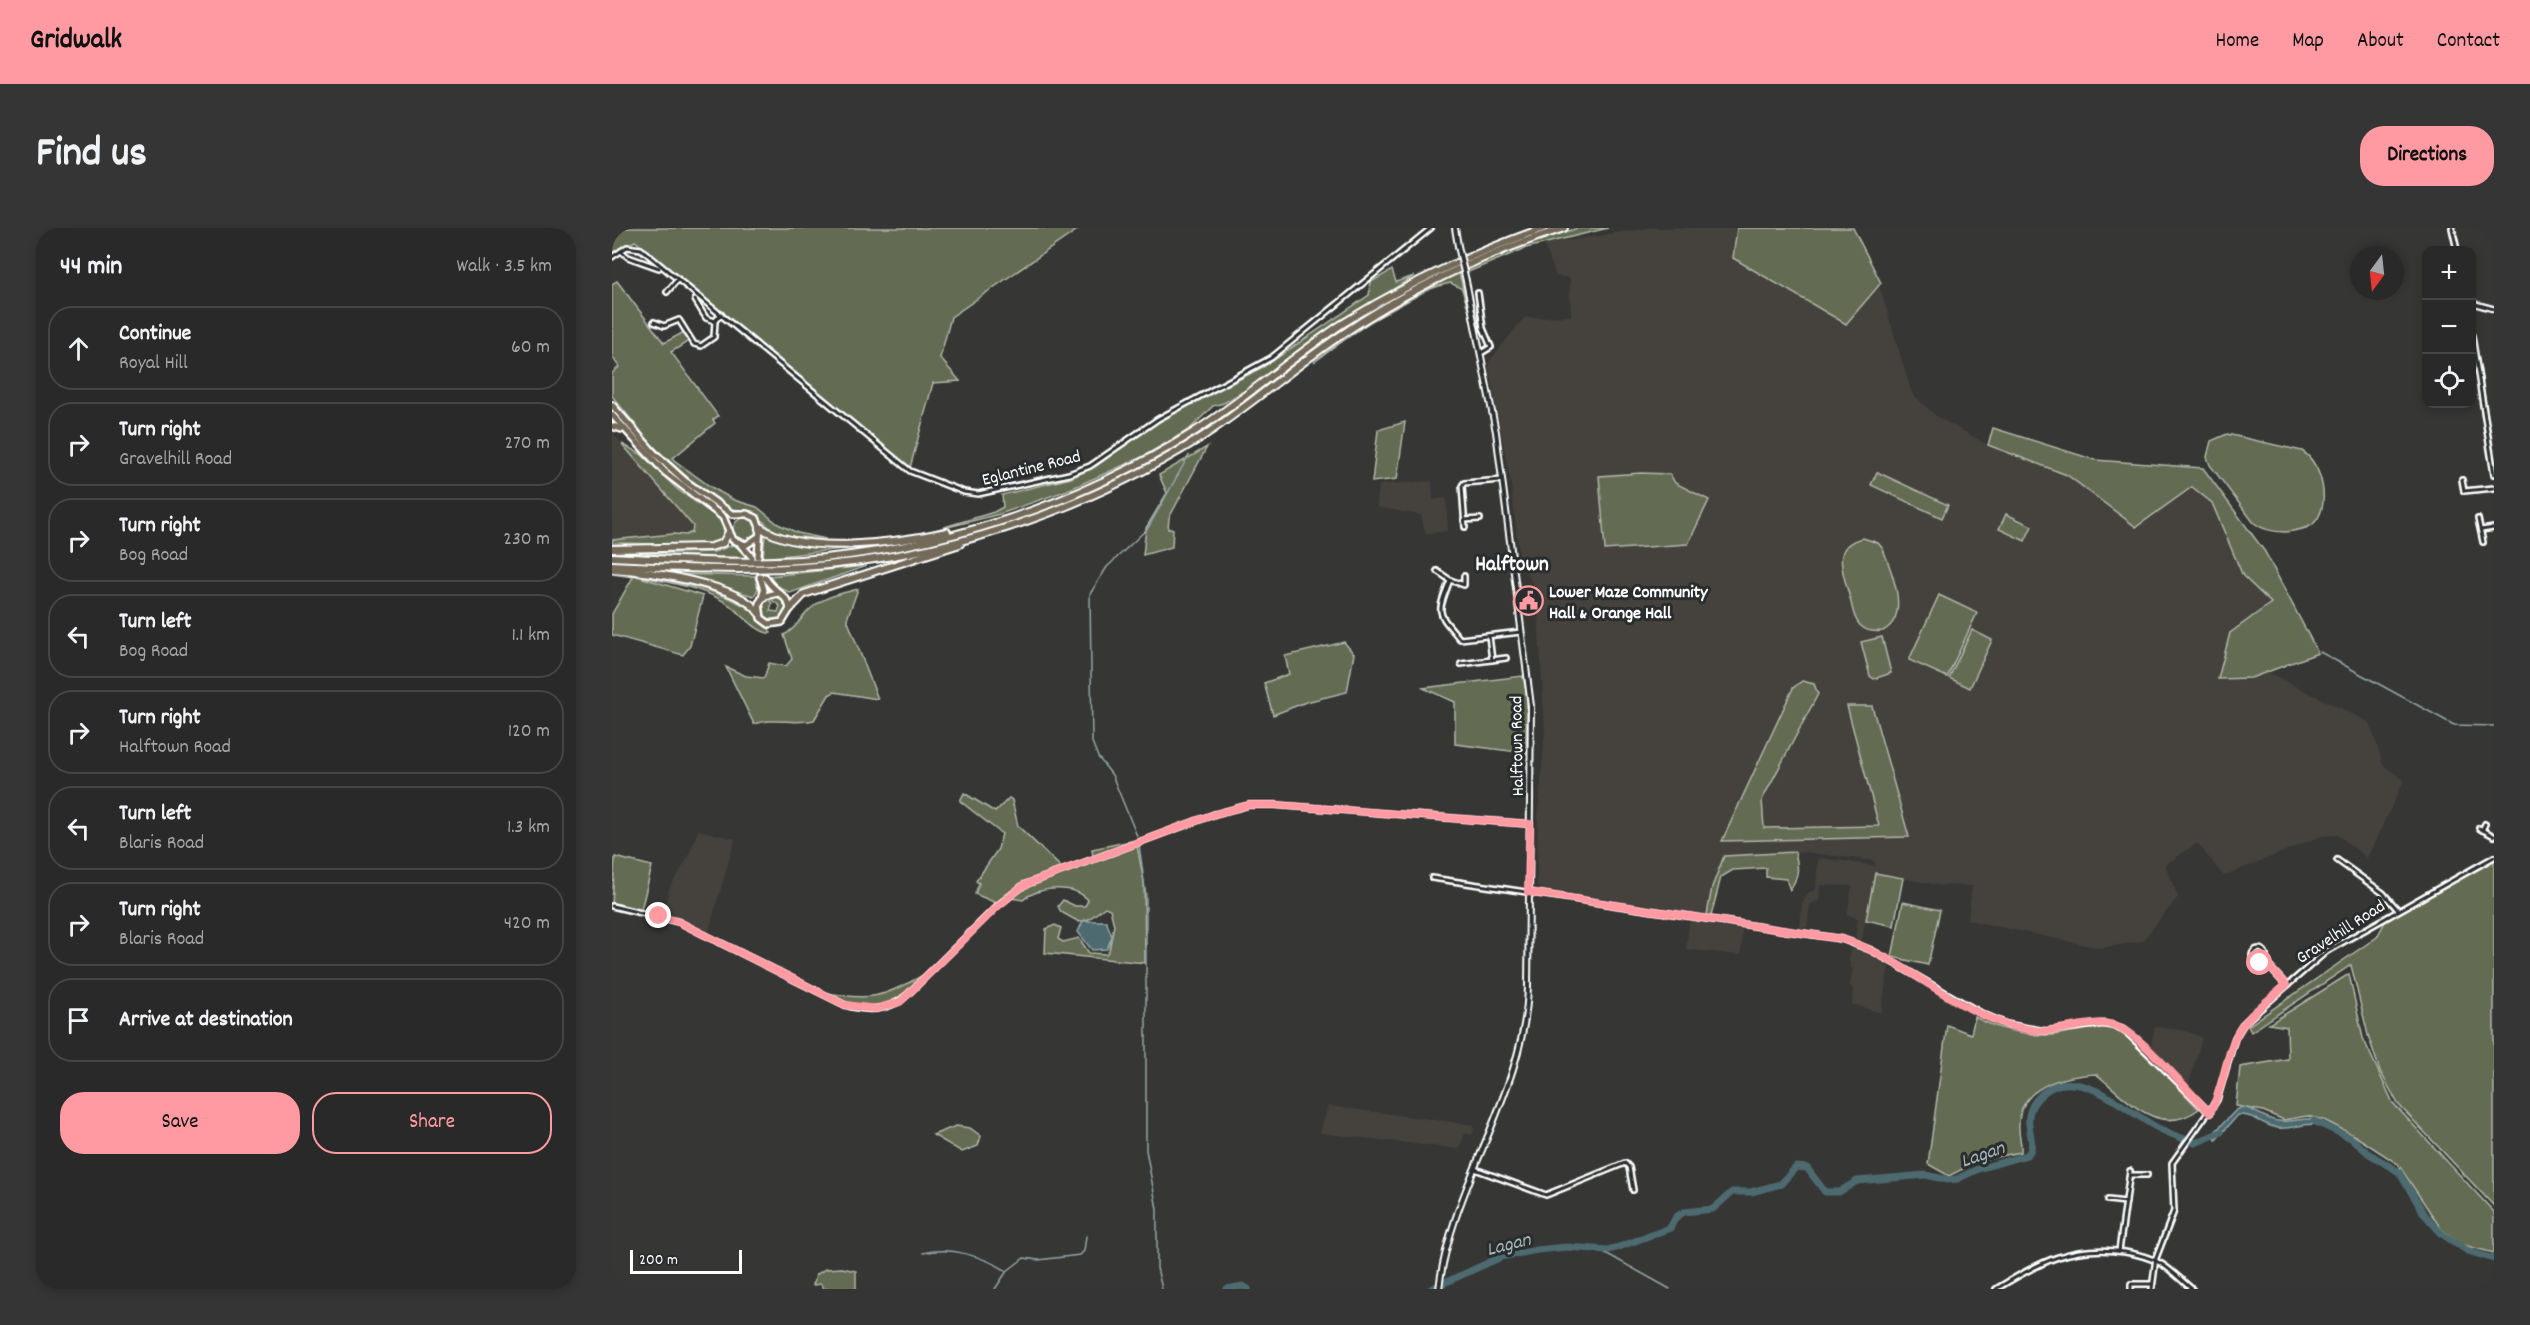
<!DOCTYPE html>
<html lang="en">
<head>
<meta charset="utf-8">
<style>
  body { margin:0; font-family:Dekko,sans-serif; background:#343534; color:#f1f3f6 }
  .controls { position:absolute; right:18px; top:18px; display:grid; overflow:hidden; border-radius:12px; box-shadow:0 3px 9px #0003 }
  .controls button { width:54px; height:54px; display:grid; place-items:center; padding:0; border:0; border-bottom:2px solid #444545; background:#282928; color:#f1f3f6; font:30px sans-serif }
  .compass { position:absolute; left:1738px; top:18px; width:54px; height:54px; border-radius:50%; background:#282928; box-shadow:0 3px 9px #0003; rotate:195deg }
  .scale { position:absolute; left:18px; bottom:15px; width:112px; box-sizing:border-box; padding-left:6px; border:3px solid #fff; border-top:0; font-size:16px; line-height:21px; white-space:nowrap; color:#fff; -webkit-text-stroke:4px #2a2d2e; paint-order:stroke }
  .stop { position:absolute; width:18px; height:18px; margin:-14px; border:4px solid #ff9aa2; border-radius:50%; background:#fff }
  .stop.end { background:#ff9aa2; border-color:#fff; box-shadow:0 2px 6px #0008 }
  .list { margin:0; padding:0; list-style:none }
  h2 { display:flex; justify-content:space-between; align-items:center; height:78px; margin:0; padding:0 24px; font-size:26px }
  h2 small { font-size:20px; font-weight:400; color:#a5a6a8 }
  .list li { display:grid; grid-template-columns:39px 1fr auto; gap:18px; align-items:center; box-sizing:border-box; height:84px; margin:0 12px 12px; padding:0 12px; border:2px solid #444545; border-radius:24px }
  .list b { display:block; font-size:22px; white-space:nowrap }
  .list p { margin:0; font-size:20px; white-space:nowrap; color:#a5a6a8 }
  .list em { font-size:20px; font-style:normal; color:#a5a6a8 }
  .actions { display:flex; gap:12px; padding:18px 24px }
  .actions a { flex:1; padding:14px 0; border:2px solid #ff9aa2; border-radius:24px; text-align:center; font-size:21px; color:#ff9aa2 }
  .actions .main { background:#ff9aa2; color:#111 }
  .icon { flex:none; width:33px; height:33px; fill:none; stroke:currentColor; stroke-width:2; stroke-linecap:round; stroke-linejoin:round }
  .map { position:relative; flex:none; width:1882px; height:1061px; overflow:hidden; border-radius:24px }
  header { display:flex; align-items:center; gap:36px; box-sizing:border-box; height:84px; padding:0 30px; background:#ff9aa2; color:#111 }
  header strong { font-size:28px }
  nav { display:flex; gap:33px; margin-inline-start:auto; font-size:21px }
  .intro { display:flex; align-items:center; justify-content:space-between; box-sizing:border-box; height:144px; padding:0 36px }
  h1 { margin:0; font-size:42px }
  .button { padding:15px 27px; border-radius:24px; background:#ff9aa2; color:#111; font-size:21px; font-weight:700 }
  main { display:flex; gap:36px; padding:0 36px }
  aside { flex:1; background:#282928; border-radius:24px; box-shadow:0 3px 9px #0003 }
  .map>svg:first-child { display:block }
</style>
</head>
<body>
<header>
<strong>Gridwalk</strong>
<nav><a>Home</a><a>Map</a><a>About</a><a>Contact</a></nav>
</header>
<div class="intro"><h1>Find us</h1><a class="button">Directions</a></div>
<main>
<aside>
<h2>44 min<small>Walk · 3.5 km</small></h2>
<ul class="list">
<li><svg class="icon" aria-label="ahead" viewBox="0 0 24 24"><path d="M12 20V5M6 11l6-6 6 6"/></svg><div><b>Continue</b><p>Royal Hill</p></div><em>60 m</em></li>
<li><svg class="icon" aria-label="right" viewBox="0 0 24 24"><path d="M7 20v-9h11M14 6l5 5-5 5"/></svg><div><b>Turn right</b><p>Gravelhill Road</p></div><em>270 m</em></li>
<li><svg class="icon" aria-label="right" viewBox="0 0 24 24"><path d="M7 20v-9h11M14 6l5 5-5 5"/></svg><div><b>Turn right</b><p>Bog Road</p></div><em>230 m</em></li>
<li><svg class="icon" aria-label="left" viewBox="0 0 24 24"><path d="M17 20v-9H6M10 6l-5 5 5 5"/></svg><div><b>Turn left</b><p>Bog Road</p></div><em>1.1 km</em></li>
<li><svg class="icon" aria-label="right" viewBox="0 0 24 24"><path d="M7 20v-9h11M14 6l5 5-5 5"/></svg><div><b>Turn right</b><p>Halftown Road</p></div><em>120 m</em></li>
<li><svg class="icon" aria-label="left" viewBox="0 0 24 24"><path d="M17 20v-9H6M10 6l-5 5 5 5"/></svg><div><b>Turn left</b><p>Blaris Road</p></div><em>1.3 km</em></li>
<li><svg class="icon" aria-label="right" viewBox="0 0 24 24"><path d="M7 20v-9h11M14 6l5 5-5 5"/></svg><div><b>Turn right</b><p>Blaris Road</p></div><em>420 m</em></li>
<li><svg class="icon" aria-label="arrive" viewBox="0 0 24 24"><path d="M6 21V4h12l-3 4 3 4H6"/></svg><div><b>Arrive at destination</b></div></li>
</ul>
<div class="actions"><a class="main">Save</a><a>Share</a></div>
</aside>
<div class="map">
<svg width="1882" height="1061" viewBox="0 0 1882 1061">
  <rect width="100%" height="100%" fill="#363735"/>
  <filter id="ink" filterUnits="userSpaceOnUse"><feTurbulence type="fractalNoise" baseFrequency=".0167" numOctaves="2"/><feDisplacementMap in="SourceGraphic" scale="12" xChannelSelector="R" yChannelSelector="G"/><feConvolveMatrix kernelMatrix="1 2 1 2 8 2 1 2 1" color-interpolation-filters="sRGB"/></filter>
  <g filter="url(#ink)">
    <g fill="#45433d">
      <polygon points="1037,0 1125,0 1121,30 1234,96 1267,57 1300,166 1324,188 1376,217 1455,247 1524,299 1580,259 1600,275 1631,348 1659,375 1618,405 1639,450 1655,444 1758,495 1771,537 1792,552 1755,630 1726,607 1709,608 1612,648 1585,615 1553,637 1566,669 1530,713 1488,720 1356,692 1360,658 1326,657 1263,645 1249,715 1243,713 1246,690 1235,687 1240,658 1208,657 1207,673 1198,676 1195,699 1188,701 1190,676 1197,664 1204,662 1206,632 1210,630 1264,638 1263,633 1193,624 1112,628 1100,659 1095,687 930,661 925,658 926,592 933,502 925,364 908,333 899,257 876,135 912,90 959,88 958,50 944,48 932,16"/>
      <polygon points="0,204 81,298 80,304 74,307 61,306 0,312"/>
      <polygon points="820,253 821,272 834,270 836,303 814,306 809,287 765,279 767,257"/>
      <polygon points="86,602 123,611 96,706 52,685 57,661 77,628"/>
      <polygon points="1078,690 1130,698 1129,727 1074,721"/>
      <polygon points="1241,717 1277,736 1269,785 1240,776 1242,762 1238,757 1241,741 1239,740 1237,731"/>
      <polygon points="1543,799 1574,803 1590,810 1575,861 1531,817 1539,818"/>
      <polygon points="716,878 861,897 862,901 860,907 854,905 852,907 848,921 708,905"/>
    </g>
    <g fill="#636c53" stroke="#b1b6a9" stroke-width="1.5">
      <polygon points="0,0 468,0 339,89 328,130 348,153 321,155 298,240 23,13 0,26"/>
      <polygon points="966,0 996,0 914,20 856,44 854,41 916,16"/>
      <polygon points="1125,0 1241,0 1269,55 1234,96 1121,30"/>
      <polygon points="780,42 784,54 802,48 698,114 640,158 612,175 601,178 578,201 530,229 456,262 388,286 316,304 382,284 391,279 390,267 459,250 484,238 548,192 653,138 757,67 759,54"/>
      <path d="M847,44L856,81L850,61L839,55C793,64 740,107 702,134L742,103Z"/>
      <polygon points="5,53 52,115 72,104 77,113 59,124 106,188 101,192 103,195 61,230 62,232 99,259 122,272 145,279 166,296 186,305 214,311 173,308 158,300 141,283 119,281 69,245 28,205 29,203 0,168 0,145 7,139 0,128 0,56"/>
      <polygon points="793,194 785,251 760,254 766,202"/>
      <polygon points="1381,200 1483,232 1591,240 1653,324 1706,425 1639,450 1606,451 1618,405 1659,375 1631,348 1600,275 1580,259 1524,299 1455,247 1376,217"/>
      <path d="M1615,206L1690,223C1710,235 1721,279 1700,297C1692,302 1682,303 1673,304C1661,304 1651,302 1642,295L1598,237L1595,229L1599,213Z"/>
      <polygon points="10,216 29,226 66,262 108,291 115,306 108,315 100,317 0,315 0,312 61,306 74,307 80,304 81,298"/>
      <polygon points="595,219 557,290 556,301 561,301 560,319 531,327 534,300 555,265 547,247"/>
      <polygon points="1265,244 1336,277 1330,290 1259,257"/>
      <polygon points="1029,245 1058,246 1063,255 1097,272 1076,316 993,322 987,248"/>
      <polygon points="1394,286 1420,298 1413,313 1387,301"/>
      <circle cx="133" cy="302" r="12"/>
      <path d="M153,307C182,322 217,313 247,319L151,330Z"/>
      <path d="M1251,310L1266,315L1271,321C1280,345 1299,388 1271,403C1263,404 1255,404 1249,398C1241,391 1240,376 1237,367C1231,344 1218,317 1251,310Z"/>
      <polygon points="121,317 135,325 137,330 25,326 102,324"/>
      <polygon points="255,338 178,365 161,355 157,348"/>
      <polygon points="0,346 21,347 91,368 78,418 71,427 0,407 0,386 21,349"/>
      <polygon points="63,346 143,348 146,361 142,368"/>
      <path d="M27,348C64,354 143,366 159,405C147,407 128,384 117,377C93,359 55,355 27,348Z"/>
      <path d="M246,361L235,391L266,471L222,464L217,467L202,492C181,497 162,489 142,496L114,439L134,448L152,450L157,435L174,438L180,431L172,407C187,399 189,387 202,378C214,368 232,365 246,361Z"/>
      <polygon points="1327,367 1365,385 1335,449 1297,432"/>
      <polygon points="162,368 171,371 175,381 170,391 163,393 153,389 150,378 155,370 160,375 158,383 166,384 168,378 160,372"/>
      <polygon points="1360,402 1380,412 1358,460 1337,450"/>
      <polygon points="1270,409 1279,445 1262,451 1258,448 1249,414"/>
      <polygon points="732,414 742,426 735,464 694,474 661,487 652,455 677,446 673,428"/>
      <polygon points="911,448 915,468 914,525 843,516 843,474 811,460"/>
      <polygon points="1190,453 1202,456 1206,466 1150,572 1152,600 1267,598 1235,478 1260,478 1297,609 1110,613 1181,460"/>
      <path d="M352,565L383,584L397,570L400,572L406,598L453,643L481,629L480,621L524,612L532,654L533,735L433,725L434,701L443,697L449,700L446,711L451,714L467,710L477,725L494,726L497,723L502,697L498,681L493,679L477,691L467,694L449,684L446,678L451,672L463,678H473L476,672C463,656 426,658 411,672L393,669L384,675L363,666L367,655L364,653L386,621L390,606L348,573Z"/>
      <path d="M1183,624C1187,640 1187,648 1178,662L1174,651L1154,649V640L1121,642L1109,649L1099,688L1095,687L1100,659L1112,628Z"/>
      <polygon points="3,629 40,638 29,682 0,676"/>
      <polygon points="1882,632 1882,978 1786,876 1768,843 1756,807 1739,737 1639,804 1636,798 1765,709 1774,692"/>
      <polygon points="1263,645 1291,650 1282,698 1254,692"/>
      <polygon points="1291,674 1328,682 1316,737 1280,729"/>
      <polygon points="1737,746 1751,810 1781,875 1882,984 1882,1025 1851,1017 1830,1002 1786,936 1743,908 1712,892 1695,888 1672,892 1651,883 1624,878 1628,839 1676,831 1675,799 1657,796"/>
      <path d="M311,747C282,781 252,791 212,764C256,774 273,769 311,747Z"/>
      <path d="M1363,789C1385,801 1414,808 1439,807C1459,806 1489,794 1507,804C1530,817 1566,861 1587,881C1547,911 1515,871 1484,846C1451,848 1404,858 1407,901C1407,910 1410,914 1409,924L1368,932L1337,948L1316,936L1335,797L1359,806Z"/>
      <polygon points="344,898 358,900 369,908 366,918 350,924 321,907"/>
      <polygon points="230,1040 244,1043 244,1061 211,1061 209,1056 201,1057 204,1047 213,1041"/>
    </g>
    <g fill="#4d6b70" stroke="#94a6a9" stroke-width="1.5">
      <polygon points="471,693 494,693 500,708 495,721 480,722 466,704"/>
      <path d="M1630,879C1643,881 1654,892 1666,893C1683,895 1690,888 1710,892L1708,897C1693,893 1680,902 1666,900C1651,898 1643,886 1626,887L1604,912L1601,906L1623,883Z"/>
    </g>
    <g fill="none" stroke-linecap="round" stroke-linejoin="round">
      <g stroke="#94a6a9" stroke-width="1.5">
        <polyline points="1708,424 1842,497 1882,498"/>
        <polyline points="525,608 500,547 486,529 480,514 478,366 495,339 536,300 577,227"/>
        <polyline points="527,616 534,668 534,922 545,981 545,1040 550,1061"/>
        <polyline points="988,1022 1058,1061"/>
        <path d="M311,1025C339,1018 372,1029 395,1043"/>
        <polyline points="383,1061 395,1043 412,1030 426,1032 468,1027 472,1023 474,1008"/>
      </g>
      <g stroke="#4d6b70" stroke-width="7">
        <polyline points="1702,893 1739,910 1756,925 1787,944 1813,987 1830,1006 1856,1023 1882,1031"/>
        <polyline points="615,1061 631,1058 636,1061"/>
        <path d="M819,1061L889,1029L925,1022L955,1019L996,1022L1007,1019L1058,1000L1064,989L1072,984L1101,981L1120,964H1139L1169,956L1184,939L1195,940L1213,964H1227L1245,953L1314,947L1336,952L1345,951L1366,941L1415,927C1428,915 1408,896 1422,875C1456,827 1511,881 1544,899C1557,906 1570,910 1583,915L1609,904"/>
      </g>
      <defs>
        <g id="minor">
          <polyline points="1840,0 1845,22"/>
          <polyline points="9,23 16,29 47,40"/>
          <polyline points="0,29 15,19 29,21 298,243 352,264 366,266 457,246 478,238 546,191 659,130 819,0"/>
          <polyline points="55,64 66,51"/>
          <polyline points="866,65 871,100 879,119 869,125"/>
          <polyline points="83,72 94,90 103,93"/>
          <polyline points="1860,75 1882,81"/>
          <polyline points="42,94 52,98 67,92 82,116 89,118 102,109 103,93 109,86"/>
          <polyline points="1860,108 1882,246"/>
          <polyline points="1850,252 1852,263 1882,260"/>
          <polyline points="1866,291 1871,314"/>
          <polyline points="852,292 868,291"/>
          <polyline points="853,299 850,258 852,255 890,252"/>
          <polyline points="1869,302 1882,300"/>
          <path d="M825,343L838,352C824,388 825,383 848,411L909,404"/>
          <polyline points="838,352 852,357 852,348"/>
          <polyline points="877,408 880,432"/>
          <polyline points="849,436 894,430"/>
          <polyline points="1867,600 1882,608"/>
          <polyline points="1870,602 1873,596"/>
          <polyline points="1725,632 1771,665 1786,682"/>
          <polyline points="820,650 1230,711 1259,722 1371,786 1394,796 1433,803 1492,796 1510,800 1598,885"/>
          <path d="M0,678L67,694L233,777C255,784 277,783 295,767L385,678L412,657L603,586L637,577H663L918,596"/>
          <circle cx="1647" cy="728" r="7"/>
          <polyline points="1653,734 1674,757"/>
          <polyline points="863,941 934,967 1013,935 1017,939 1021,962"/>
          <polyline points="1518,947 1535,947"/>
          <polyline points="1496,972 1514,974"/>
          <polyline points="1507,1023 1518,943"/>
          <path d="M1384,1061C1428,1034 1460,1016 1513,1024C1525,1026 1537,1029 1548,1035C1560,1042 1570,1053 1580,1061"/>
          <polyline points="1519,1061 1519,1056 1540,1056"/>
          <polyline points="1540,1061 1544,1030 1562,983 1560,935 1605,872 1623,810 1632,795 1715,723 1882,629"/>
        </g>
        <g id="tertiary">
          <polyline points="843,0 846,18"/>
          <path d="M827,1061C839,956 913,865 916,759L919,478L884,204L854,53"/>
        </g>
        <g id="trunk">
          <polyline points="0,177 41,224 73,253 120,286 135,286 144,290 148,299 146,328"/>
          <polyline points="0,187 53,244 111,289 121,312 134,317 146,309"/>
          <polyline points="0,198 10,201"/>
          <polyline points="129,317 140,329"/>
          <polyline points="148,349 152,362 150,370"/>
          <path d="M153,349C160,364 176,366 178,381L170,394L157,396L149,390L147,375L153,368L166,365"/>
        </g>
        <g id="motorway">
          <path d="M148,299C190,329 287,314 335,304"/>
          <polyline points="0,321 99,319 111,315 117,304"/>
          <path d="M0,329C63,332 126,336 188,332C327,322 464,278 582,204C633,171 679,130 730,96C794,56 861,25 932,0"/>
          <path d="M0,337C64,340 128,343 192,339C331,329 467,285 585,212C637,179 682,138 732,105C800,59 875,25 952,0"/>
          <path d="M0,341C35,343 128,356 147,385"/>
          <polyline points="178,381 192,366 348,316"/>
        </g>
      </defs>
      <use href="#minor" stroke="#fff" stroke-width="8"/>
      <use href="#tertiary" stroke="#fff" stroke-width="8"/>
      <use href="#trunk" stroke="#fff" stroke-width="10"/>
      <use href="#motorway" stroke="#fff" stroke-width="10"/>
      <use href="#minor" stroke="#2a2d2e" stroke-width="3"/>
      <use href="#tertiary" stroke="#2a2d2e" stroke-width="4"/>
      <use href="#trunk" stroke="#736b5a" stroke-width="5"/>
      <use href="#motorway" stroke="#736b5a" stroke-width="6"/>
      <defs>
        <polyline id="tertiary-bridge" points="846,18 854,53"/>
      </defs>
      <use href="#tertiary-bridge" stroke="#fff" stroke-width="8" stroke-linecap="butt"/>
      <use href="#tertiary-bridge" stroke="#2a2d2e" stroke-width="4"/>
    </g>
  </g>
  <g fill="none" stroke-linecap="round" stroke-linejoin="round" filter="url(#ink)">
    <path stroke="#ff9aa2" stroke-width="8" d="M47,688L67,694L233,777L264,781L288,774L386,678L412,657L603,586L637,577H663L918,596L916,664L1230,711C1290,729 1336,778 1396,797C1408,800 1420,803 1432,803C1456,803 1486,788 1509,800C1531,810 1578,865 1598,885C1612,858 1612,836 1623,810C1632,789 1657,772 1674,757L1652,733L1648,735"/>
  </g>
  <defs>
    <symbol id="civic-ring" viewBox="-11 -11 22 22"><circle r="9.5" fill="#2a2d2e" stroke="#ff9aa2" stroke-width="1.5"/><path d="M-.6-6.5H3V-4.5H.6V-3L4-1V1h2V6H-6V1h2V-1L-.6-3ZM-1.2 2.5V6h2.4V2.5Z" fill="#ff9aa2"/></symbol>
  </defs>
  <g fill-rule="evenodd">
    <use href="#civic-ring" x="900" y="356" width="33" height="33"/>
  </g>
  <g text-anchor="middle" stroke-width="6" stroke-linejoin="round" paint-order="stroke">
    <g font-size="18" fill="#fff" stroke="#2a2d2e">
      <text transform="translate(419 239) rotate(-14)" y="6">Eglantine Road</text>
      <text transform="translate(904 518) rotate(-91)" y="6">Halftown Road</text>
      <text transform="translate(1728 703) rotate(-33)" y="6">Gravelhill Road</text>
    </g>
    <g font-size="18" font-weight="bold" fill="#fff" stroke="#2a2d2e" text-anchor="start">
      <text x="937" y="369">Lower Maze Community<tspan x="937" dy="21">Hall &amp; Orange Hall</tspan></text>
    </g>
    <g font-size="20" font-style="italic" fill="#a6b5b8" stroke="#2a2d2e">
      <text transform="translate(1370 925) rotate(-19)" y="7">Lagan</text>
      <text transform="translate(896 1015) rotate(-14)" y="7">Lagan</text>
    </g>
    <g font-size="21" font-weight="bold" fill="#fff" stroke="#2a2d2e">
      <text x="900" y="342">Halftown</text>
    </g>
  </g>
</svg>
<div class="controls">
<button>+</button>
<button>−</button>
<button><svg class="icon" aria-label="locate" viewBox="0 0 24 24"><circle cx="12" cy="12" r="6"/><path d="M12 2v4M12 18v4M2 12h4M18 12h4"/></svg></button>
</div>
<svg class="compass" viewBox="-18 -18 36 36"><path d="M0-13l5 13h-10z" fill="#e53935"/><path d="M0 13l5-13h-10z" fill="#a5a6a8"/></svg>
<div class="scale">200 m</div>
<div class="stop" style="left:1648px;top:735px"></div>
<div class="stop end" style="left:47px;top:688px"></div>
</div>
</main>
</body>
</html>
